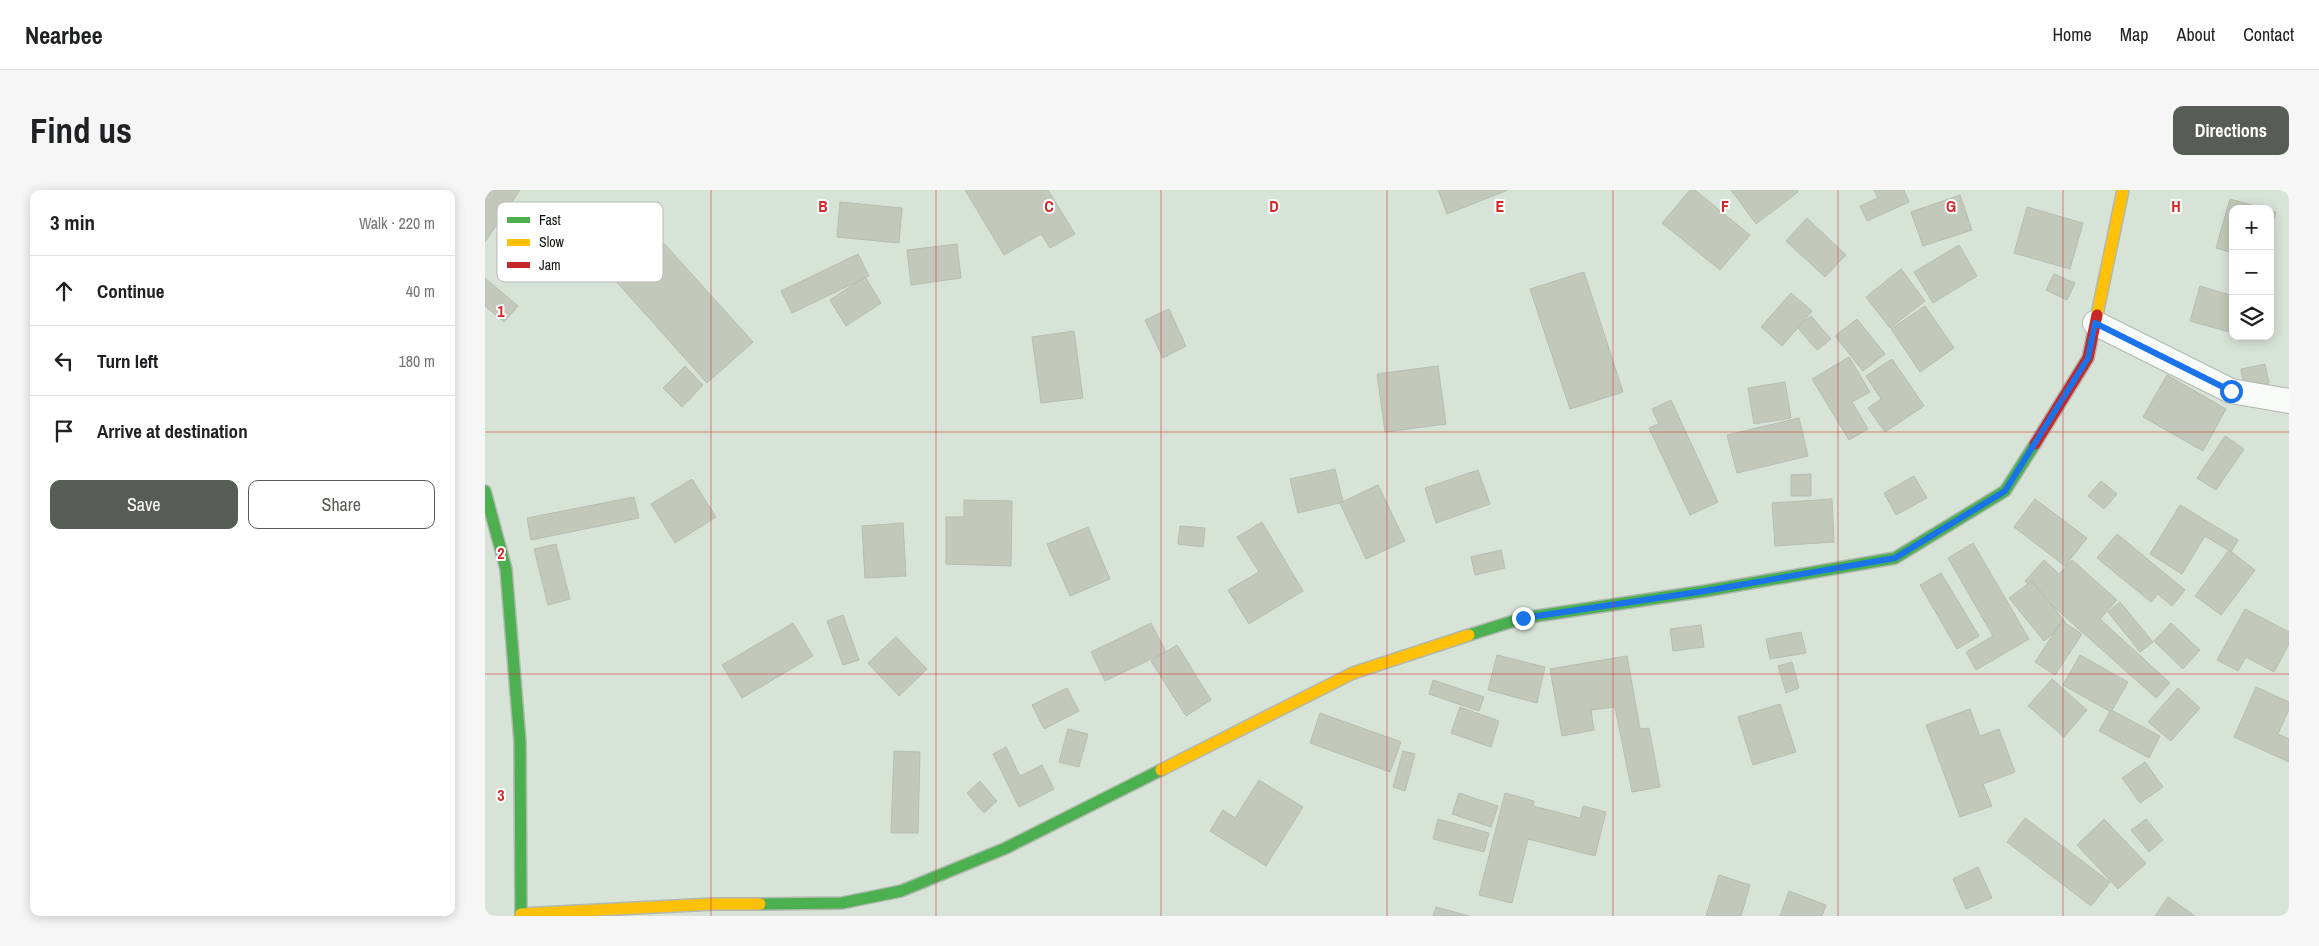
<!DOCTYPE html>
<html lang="en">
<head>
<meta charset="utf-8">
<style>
  body { margin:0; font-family:"Archivo Narrow",sans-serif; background:#f6f6f6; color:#202124 }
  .controls { position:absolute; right:15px; top:15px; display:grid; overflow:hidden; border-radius:10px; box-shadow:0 2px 12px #0003 }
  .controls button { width:45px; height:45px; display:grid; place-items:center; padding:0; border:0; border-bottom:1px solid #e0e0e0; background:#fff; color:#202124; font:25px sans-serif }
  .stop { position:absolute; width:15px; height:15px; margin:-11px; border:4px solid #1a73e8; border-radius:50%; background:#fff }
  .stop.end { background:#1a73e8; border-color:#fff; box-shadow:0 1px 5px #0008 }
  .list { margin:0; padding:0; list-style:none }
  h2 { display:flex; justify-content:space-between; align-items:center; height:65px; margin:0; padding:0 20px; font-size:21px }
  h2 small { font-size:16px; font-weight:400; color:#757577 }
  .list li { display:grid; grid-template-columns:32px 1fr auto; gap:15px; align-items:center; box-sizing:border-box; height:70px; padding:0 20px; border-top:1px solid #e0e0e0 }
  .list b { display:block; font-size:19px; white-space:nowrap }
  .list em { font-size:16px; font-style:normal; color:#757577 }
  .actions { display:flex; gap:10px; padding:15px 20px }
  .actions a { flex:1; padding:11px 0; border:1px solid #555d54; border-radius:10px; text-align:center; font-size:18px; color:#555d54 }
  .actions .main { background:#555d54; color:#fff }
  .icon { flex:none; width:28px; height:28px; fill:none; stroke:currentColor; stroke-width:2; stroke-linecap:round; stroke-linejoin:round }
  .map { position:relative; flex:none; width:1804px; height:726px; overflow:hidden; border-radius:10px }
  header { display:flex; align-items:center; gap:30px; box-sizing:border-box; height:70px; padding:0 25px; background:#fff; border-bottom:1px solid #e0e0e0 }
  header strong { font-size:24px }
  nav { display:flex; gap:28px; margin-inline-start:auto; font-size:18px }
  .intro { display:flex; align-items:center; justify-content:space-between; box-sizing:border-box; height:120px; padding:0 30px }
  h1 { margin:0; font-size:35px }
  .button { padding:12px 22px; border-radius:10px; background:#555d54; color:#fff; font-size:18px; font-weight:700 }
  main { display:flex; gap:30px; padding:0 30px }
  aside { flex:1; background:#fff; border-radius:10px; box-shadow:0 2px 12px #0003 }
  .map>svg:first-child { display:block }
</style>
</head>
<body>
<header>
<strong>Nearbee</strong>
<nav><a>Home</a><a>Map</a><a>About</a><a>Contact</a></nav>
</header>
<div class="intro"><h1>Find us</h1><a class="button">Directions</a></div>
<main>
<aside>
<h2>3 min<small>Walk · 220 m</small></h2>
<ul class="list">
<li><svg class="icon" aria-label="ahead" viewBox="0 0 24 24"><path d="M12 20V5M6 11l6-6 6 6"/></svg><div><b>Continue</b></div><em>40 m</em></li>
<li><svg class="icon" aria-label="left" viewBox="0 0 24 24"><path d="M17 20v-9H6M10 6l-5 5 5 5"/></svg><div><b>Turn left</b></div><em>180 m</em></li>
<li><svg class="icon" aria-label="arrive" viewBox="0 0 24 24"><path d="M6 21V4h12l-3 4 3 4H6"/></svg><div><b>Arrive at destination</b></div></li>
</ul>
<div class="actions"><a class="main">Save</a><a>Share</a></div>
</aside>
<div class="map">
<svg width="1804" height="726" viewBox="0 0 1804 726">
  <rect width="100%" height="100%" fill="#d8e3d7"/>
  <g fill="#c2c9ba" stroke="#b6bcb2">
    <polygon points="7,0 35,0 0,52 0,11"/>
    <polygon points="480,0 563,0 590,44 565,58 556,44 519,65"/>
    <polygon points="953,0 1023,0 962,24"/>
    <polygon points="1205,0 1210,0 1265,45 1235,80 1177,33"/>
    <polygon points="1246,0 1312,0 1313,2 1271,34"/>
    <polygon points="1389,0 1419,0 1424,12 1382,31 1375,16 1393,8"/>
    <polygon points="1475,5 1487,40 1438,56 1426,22"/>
    <polygon points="1745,9 1781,19 1748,19 1748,63 1731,58"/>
    <polygon points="355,12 417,18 414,53 352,47"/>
    <polygon points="1542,17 1598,33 1585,79 1529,63"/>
    <polygon points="1785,20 1791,22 1785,42"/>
    <polygon points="1322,28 1361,65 1340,87 1301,51"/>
    <polygon points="175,49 268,152 222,193 129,89"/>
    <polygon points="472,54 476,88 426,95 422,60"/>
    <polygon points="1474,55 1492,86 1448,113 1429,82"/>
    <polygon points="373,64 384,86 307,123 296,101"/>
    <polygon points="1416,79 1440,111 1405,138 1381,107"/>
    <polygon points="1099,82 1138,202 1085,219 1045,99"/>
    <polygon points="1569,84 1590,93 1582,110 1561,100"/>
    <polygon points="380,87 396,113 361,136 345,110"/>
    <polygon points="0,88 33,116 19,132 0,116"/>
    <polygon points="1715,96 1748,106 1748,143 1705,131"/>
    <polygon points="1306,103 1327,121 1297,156 1276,137"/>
    <polygon points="1440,116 1469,158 1435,182 1406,139"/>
    <polygon points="684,119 701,156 678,168 660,130"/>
    <polygon points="1326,126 1346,149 1332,160 1312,137"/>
    <polygon points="1372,129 1400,164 1378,181 1350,146"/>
    <polygon points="589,141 598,208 556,213 547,147"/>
    <polygon points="1364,167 1385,202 1367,212 1383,239 1364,250 1327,189"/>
    <polygon points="1407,169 1439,216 1400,242 1383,218 1396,209 1381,186"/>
    <polygon points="1780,174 1784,193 1759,198 1756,179"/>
    <polygon points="200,176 218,195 197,217 178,198"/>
    <polygon points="953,176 961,234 900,242 892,184"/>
    <polygon points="1682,185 1741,219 1718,261 1658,227"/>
    <polygon points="1300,192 1306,228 1269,234 1263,198"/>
    <polygon points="1186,210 1233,312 1205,325 1164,238 1174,234 1167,219"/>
    <polygon points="1314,228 1323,266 1252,283 1242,245"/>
    <polygon points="1740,246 1759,259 1731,300 1712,288"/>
    <polygon points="850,279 858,312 813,323 805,289"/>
    <polygon points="993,280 1005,314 951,333 940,298"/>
    <polygon points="1326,284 1326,306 1306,306 1306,285"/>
    <polygon points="1429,286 1442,308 1411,325 1399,303"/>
    <polygon points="207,289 231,327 190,353 166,314"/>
    <polygon points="1616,291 1632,304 1619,319 1603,306"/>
    <polygon points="893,295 920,351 881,369 855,313"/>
    <polygon points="149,307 154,328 46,350 42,328"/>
    <polygon points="1347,309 1349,352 1290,356 1287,313"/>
    <polygon points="1550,309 1602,348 1580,376 1529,337"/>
    <polygon points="479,310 527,311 526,376 461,374 461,327 479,327"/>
    <polygon points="1695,315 1753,350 1746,362 1720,346 1697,384 1665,364"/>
    <polygon points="777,332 818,401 764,434 743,400 774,382 752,347"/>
    <polygon points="418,333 421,386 380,388 377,336"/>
    <polygon points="695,336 720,338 718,357 693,354"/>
    <polygon points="603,337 625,389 585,406 562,354"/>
    <polygon points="1632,344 1700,400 1687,416 1673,404 1666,412 1612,368"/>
    <polygon points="1488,353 1544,449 1491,480 1481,462 1508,446 1463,368"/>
    <polygon points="71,354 85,409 63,415 49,359"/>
    <polygon points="1016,360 1020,378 990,385 986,367"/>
    <polygon points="1744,360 1770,380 1736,425 1710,406"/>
    <polygon points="1559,370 1574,384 1587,370 1632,410 1615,429 1685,493 1671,508 1540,391"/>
    <polygon points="1456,383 1494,446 1472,459 1435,395"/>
    <polygon points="1547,391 1581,433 1559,451 1524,408"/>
    <polygon points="1635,412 1668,452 1655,462 1623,422"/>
    <polygon points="1760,419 1804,442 1804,454 1789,482 1761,467 1753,481 1732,470"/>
    <polygon points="358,425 374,470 358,475 342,431"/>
    <polygon points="1577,431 1597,444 1570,485 1550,472"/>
    <polygon points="308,433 328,466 257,508 237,475"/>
    <polygon points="666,433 681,462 620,491 606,462"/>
    <polygon points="1686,433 1715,460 1698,479 1669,451"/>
    <polygon points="1216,435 1219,457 1188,461 1185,439"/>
    <polygon points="1316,442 1321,463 1285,469 1281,449"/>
    <polygon points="411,447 442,479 414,506 383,473"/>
    <polygon points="692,455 726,510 701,526 666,471"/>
    <polygon points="1012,465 1060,477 1052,513 1003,500"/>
    <polygon points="1595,465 1643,492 1626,522 1578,495"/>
    <polygon points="1142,466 1155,539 1164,538 1175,597 1147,602 1130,517 1106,520 1109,540 1077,546 1065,479"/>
    <polygon points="1307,472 1314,498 1301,503 1293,476"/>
    <polygon points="1567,489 1602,520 1579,547 1543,516"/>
    <polygon points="948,490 999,507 994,521 944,504"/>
    <polygon points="1771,497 1804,512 1804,519 1793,544 1804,549 1804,572 1749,547"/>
    <polygon points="582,498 594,521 559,539 547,515"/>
    <polygon points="1693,498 1715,518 1686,551 1663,532"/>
    <polygon points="1295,514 1311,562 1268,575 1253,527"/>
    <polygon points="975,517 1014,531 1006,557 966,543"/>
    <polygon points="1485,519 1495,546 1514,539 1530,582 1498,594 1507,616 1475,627 1441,535"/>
    <polygon points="1626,520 1675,546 1664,568 1614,541"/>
    <polygon points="835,523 916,552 905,582 825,553"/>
    <polygon points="583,539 603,544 594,577 574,572"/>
    <polygon points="521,557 535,586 557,575 569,599 534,617 508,564"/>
    <polygon points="409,561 435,562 433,643 406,643"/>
    <polygon points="918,561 930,564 920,601 908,597"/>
    <polygon points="1660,572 1678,597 1655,613 1637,588"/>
    <polygon points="774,590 818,617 781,676 725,641 738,620 750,628"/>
    <polygon points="495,591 512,611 499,623 482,603"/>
    <polygon points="974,603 1013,616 1006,637 967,624"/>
    <polygon points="1020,603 1049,611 1048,616 1095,628 1098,616 1121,622 1110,666 1043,649 1027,713 994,705"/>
    <polygon points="1540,628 1625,692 1606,716 1522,652"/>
    <polygon points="953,629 1004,643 999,662 948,649"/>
    <polygon points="1619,629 1661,673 1633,699 1592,655"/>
    <polygon points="1661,629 1678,650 1664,662 1646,640"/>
    <polygon points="1493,677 1507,708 1481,719 1468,689"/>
    <polygon points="1234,685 1265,695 1256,726 1221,726"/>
    <polygon points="1304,701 1341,715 1337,726 1295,726"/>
    <polygon points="1683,707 1710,726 1670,726"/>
    <polygon points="951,717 984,726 948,726"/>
  </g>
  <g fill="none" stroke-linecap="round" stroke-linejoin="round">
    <defs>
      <polyline id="street" points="1610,133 1746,201 1804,211"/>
      <g id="fast">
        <polyline points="0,301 21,379 35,552 36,726"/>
        <polyline points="984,445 1038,428 1220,401 1410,368 1520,301 1550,254"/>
        <polyline points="275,714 357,713 416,701 521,658 676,580"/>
      </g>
      <g id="slow">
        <polyline points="1612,125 1638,0"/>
        <polyline points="676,580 868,483 984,445"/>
        <polyline points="36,724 228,714 275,714"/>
      </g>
      <polyline id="jam" points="1550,254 1603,168 1612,125"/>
    </defs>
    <use href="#street" stroke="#b0b8af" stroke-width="26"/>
    <use href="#fast" stroke="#b0b8af" stroke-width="14"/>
    <use href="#slow" stroke="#b0b8af" stroke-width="14"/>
    <use href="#jam" stroke="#b0b8af" stroke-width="14"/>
    <use href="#street" stroke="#f9fbf9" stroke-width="24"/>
    <use href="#fast" stroke="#4caf50" stroke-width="11"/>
    <use href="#slow" stroke="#ffc107" stroke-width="11"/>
    <use href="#jam" stroke="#c62828" stroke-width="11"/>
  </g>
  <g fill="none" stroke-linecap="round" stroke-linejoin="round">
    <polyline stroke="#1a73e8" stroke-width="6" points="1038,428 1220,401 1410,368 1520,301 1603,168 1610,133 1746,201"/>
  </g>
  <path fill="none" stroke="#d62828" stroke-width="1" stroke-opacity="0.55" d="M226,0V726M451,0V726M676,0V726M902,0V726M1128,0V726M1353,0V726M1578,0V726M0,242H1804M0,484H1804"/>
  <rect x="12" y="12" width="166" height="80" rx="8" fill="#fff" stroke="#b7b9b7" stroke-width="1"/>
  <rect x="22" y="27" width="23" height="6" fill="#4caf50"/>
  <rect x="22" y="49" width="23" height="7" fill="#ffc107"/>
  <rect x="22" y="72" width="23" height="6" fill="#c62828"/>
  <g font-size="14" fill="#0e150e">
    <text x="54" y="35">Fast</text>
    <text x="54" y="57">Slow</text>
    <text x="54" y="80">Jam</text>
  </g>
  <g font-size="16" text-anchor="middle" font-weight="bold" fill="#d62828" stroke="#fff" stroke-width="4" stroke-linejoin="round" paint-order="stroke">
    <text x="338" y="22">B</text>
    <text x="564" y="22">C</text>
    <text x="789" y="22">D</text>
    <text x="1015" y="22">E</text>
    <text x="1240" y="22">F</text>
    <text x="1466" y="22">G</text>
    <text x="1691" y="22">H</text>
    <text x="16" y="127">1</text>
    <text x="16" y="369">2</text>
    <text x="16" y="611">3</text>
  </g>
</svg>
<div class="controls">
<button>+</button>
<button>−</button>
<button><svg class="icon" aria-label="layers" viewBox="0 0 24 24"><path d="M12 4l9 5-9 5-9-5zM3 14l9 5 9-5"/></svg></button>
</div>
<div class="stop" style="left:1746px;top:201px"></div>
<div class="stop end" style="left:1038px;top:428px"></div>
</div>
</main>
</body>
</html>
